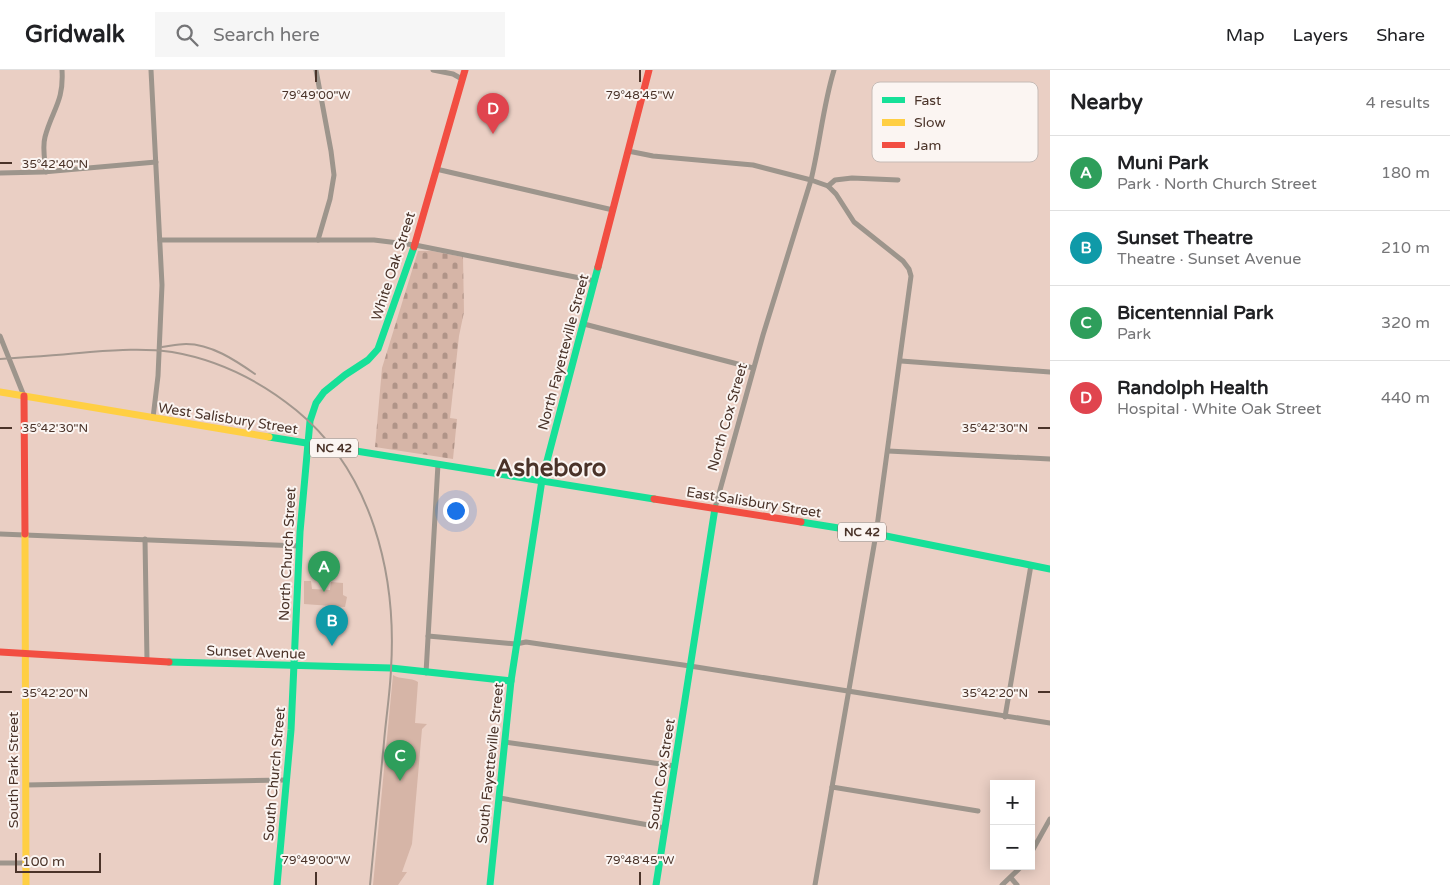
<!DOCTYPE html>
<html lang="en">
<head>
<meta charset="utf-8">
<style>
  body { margin:0; font-family:"Varela Round",sans-serif; background:#f6f6f6; color:#202124 }
  .controls { position:absolute; right:15px; bottom:15px; display:grid; overflow:hidden; border-radius:0px; box-shadow:0 2px 12px #0003 }
  .controls button { width:45px; height:45px; display:grid; place-items:center; padding:0; border:0; border-bottom:1px solid #e0e0e0; background:#fff; color:#202124; font:25px sans-serif }
  .scale { position:absolute; left:15px; bottom:12px; width:86px; box-sizing:border-box; padding-left:5px; border:2px solid #4a3329; border-top:0; font-size:14px; line-height:18px; white-space:nowrap; color:#4a3329; -webkit-text-stroke:4px #fbf5f2; paint-order:stroke }
  .you { position:absolute; left:455px; top:440px; width:18px; height:18px; margin:-12px; border:4px solid #fff; border-radius:50%; background:#1a73e8; box-shadow:0 0 0 8px #1a73e833 }
  .badge { display:grid; place-items:center; width:32px; height:32px; border-radius:50%; background:#b45309; color:#fff; font-size:16px; font-weight:700 }
  .pin { position:absolute; translate:-50% -41px; filter:drop-shadow(0 1px 2px #0008) }
  .pin::after { content:''; position:absolute; top:26px; width:18px; height:15px; background:inherit; clip-path:polygon(0 0,100% 0,50% 100%) }
  .list { margin:0; padding:0; list-style:none }
  h2 { display:flex; justify-content:space-between; align-items:center; height:65px; margin:0; padding:0 20px; font-size:21px }
  h2 small { font-size:16px; font-weight:400; color:#757577 }
  .list li { display:grid; grid-template-columns:32px 1fr auto; gap:15px; align-items:center; box-sizing:border-box; height:75px; padding:0 20px; border-top:1px solid #e0e0e0 }
  .list b { display:block; font-size:19px; white-space:nowrap }
  .list p { margin:0; font-size:16px; white-space:nowrap; color:#757577 }
  .list em { font-size:16px; font-style:normal; color:#757577 }
  .icon { flex:none; width:28px; height:28px; fill:none; stroke:currentColor; stroke-width:2; stroke-linecap:round; stroke-linejoin:round }
  .map { position:relative; flex:none; width:1050px; height:815px; overflow:hidden }
  header { display:flex; align-items:center; gap:30px; box-sizing:border-box; height:70px; padding:0 25px; background:#fff; border-bottom:1px solid #e0e0e0 }
  header strong { font-size:24px }
  nav { display:flex; gap:28px; margin-inline-start:auto; font-size:18px }
  .search { width:350px; height:45px; background:#f6f6f6; display:flex; align-items:center; gap:12px; box-sizing:border-box; padding:0 18px; border-radius:0px; color:#757577; font-size:19px }
  main { display:flex }
  aside { flex:1; background:#fff }
  .map>svg:first-child { display:block }
</style>
</head>
<body>
<header>
<strong>Gridwalk</strong>
<div class="search"><svg class="icon" aria-label="search" viewBox="0 0 24 24"><circle cx="10" cy="10" r="6"/><path d="M15 15l6 6"/></svg>Search here</div>
<nav><a>Map</a><a>Layers</a><a>Share</a></nav>
</header>
<main>
<div class="map">
<svg width="1050" height="815" viewBox="0 0 1050 815">
  <defs>
    <pattern id="cemetery-stones" width="16" height="16" patternUnits="userSpaceOnUse" patternTransform="scale(1.25)"><rect width="16" height="16" fill="#d6b5a7"/><path d="M2 7V4a2 2 0 0 1 4 0v3zM10 15v-3a2 2 0 0 1 4 0v3z" fill="#b09488"/></pattern>
  </defs>
  <rect width="100%" height="100%" fill="#eacfc4"/>
  <polygon fill="url(#cemetery-stones)" points="418,181 432,181 463,187 464,242 459,266 450,348 457,349 453,389 375,377 382,298"/>
  <g fill="#d6b5a7">
    <polygon points="304,511 311,511 312,519 330,520 331,512 343,513 343,525 347,527 345,537 304,534"/>
    <path d="M393,605C400,610 411,607 418,612L415,653L427,654L422,659L412,774L402,802H407L398,815H373Z"/>
  </g>
  <g fill="none" stroke-linecap="round" stroke-linejoin="round">
    <g stroke="#9d958c" stroke-width="5">
      <polyline points="151,0 162,215 158,306 153,348"/>
      <polyline points="316,0 331,81 334,105 330,129 318,170"/>
      <polyline points="433,0 453,4 462,9"/>
      <polyline points="628,81 653,86 753,95 811,110 763,265 715,438"/>
      <polyline points="436,99 613,140"/>
      <path d="M46,102C45,91 42,78 45,67C52,40 64,32 62,0"/>
      <polyline points="0,103 43,102 156,92"/>
      <polyline points="828,116 835,110 852,108 898,110"/>
      <polyline points="160,170 374,170 415,175 595,211"/>
      <polyline points="584,254 753,298"/>
      <polyline points="0,266 24,326"/>
      <polyline points="901,291 1050,302"/>
      <polyline points="888,381 1050,389"/>
      <polyline points="0,464 300,476"/>
      <polyline points="145,469 147,591"/>
      <polyline points="428,566 516,574 526,572 690,596 1050,653"/>
      <polyline points="426,603 438,394"/>
      <polyline points="1005,647 1031,495"/>
      <polyline points="505,672 675,696"/>
      <polyline points="26,715 286,710"/>
      <polyline points="832,717 978,741"/>
      <polyline points="500,728 665,758"/>
      <polyline points="1031,783 1050,749"/>
      <polyline points="0,793 26,793"/>
      <polyline points="1011,808 1017,815"/>
      <path d="M815,815L876,464L911,206L909,199L903,191L854,152L836,124L828,116L811,110C820,73 823,36 834,0"/>
      <polyline points="1002,815 1022,796"/>
    </g>
    <g stroke="#16e098" stroke-width="7">
      <polyline points="269,367 654,429"/>
      <polyline points="801,452 876,464 1050,499"/>
      <polyline points="169,592 391,598 511,611"/>
      <polyline points="277,815 291,660 300,462 310,351 316,333 324,322 345,305 368,290 378,279 414,177"/>
      <polyline points="490,815 511,611 542,410 598,197"/>
      <polyline points="656,815 715,438"/>
    </g>
    <g stroke="#ffcf43" stroke-width="7">
      <polyline points="0,322 269,367"/>
      <polyline points="25,464 26,815"/>
    </g>
    <g stroke="#f24e42" stroke-width="7">
      <polyline points="414,177 465,0"/>
      <polyline points="598,197 649,0"/>
      <polyline points="24,326 25,464"/>
      <polyline points="654,429 801,452"/>
      <polyline points="0,582 169,592"/>
    </g>
    <g stroke="#a3978e" stroke-width="2">
      <path d="M162,277C170,276 178,274 186,274C211,274 235,290 255,304"/>
      <path d="M0,289C30,287 60,285 90,282C117,280 144,278 172,282C219,290 259,310 296,340C372,402 397,504 391,599C390,623 386,648 384,672C379,720 375,767 370,815"/>
    </g>
  </g>
  <path fill="none" stroke="#4a3329" stroke-width="2" d="M316,0V12M640,0V12M0,93H12M0,358H12M1038,358H1050M0,622H12M1038,622H1050M316,802V815M640,802V815"/>
  <g text-anchor="middle" stroke-width="4" stroke-linejoin="round" paint-order="stroke">
    <g fill="#fbf5f2" stroke="#7f6d65" stroke-width="1">
      <rect x="310" y="368.5" width="48" height="19" rx="4"/>
      <rect x="838" y="452.5" width="48" height="19" rx="4"/>
    </g>
    <g font-size="12" font-weight="bold" fill="#4a3329">
      <text x="334" y="382">NC 42</text>
      <text x="862" y="466">NC 42</text>
    </g>
    <g font-size="14" fill="#4a3329" stroke="#fbf5f2">
      <text transform="translate(393 196) rotate(-72)" y="5">White Oak Street</text>
      <text transform="translate(563 282) rotate(-75)" y="5">North Fayetteville Street</text>
      <text transform="translate(727 347) rotate(-74)" y="5">North Cox Street</text>
      <text transform="translate(228 348) rotate(9)" y="5">West Salisbury Street</text>
      <text transform="translate(754 432) rotate(9)" y="5">East Salisbury Street</text>
      <text transform="translate(287 484) rotate(-87)" y="5">North Church Street</text>
      <text transform="translate(256 582) rotate(2)" y="5">Sunset Avenue</text>
      <text transform="translate(490 693) rotate(-84)" y="5">South Fayetteville Street</text>
      <text transform="translate(13 700) rotate(-90)" y="5">South Park Street</text>
      <text transform="translate(274 704) rotate(-85)" y="5">South Church Street</text>
      <text transform="translate(661 704) rotate(-81)" y="5">South Cox Street</text>
    </g>
    <g font-size="24" font-weight="bold" fill="#4a3329" stroke="#fbf5f2">
      <text x="551" y="406">Asheboro</text>
    </g>
  </g>
  <rect x="872" y="12" width="166" height="80" rx="8" fill="#fbf5f2" stroke="#c6bbb6" stroke-width="1"/>
  <rect x="882" y="27" width="23" height="6" fill="#16e098"/>
  <rect x="882" y="49" width="23" height="7" fill="#ffcf43"/>
  <rect x="882" y="72" width="23" height="6" fill="#f24e42"/>
  <g font-size="14" fill="#4a3329">
    <text x="914" y="35">Fast</text>
    <text x="914" y="57">Slow</text>
    <text x="914" y="80">Jam</text>
  </g>
  <g font-size="12" text-anchor="middle" fill="#4a3329" stroke="#fbf5f2" stroke-width="4" stroke-linejoin="round" paint-order="stroke">
    <text x="316" y="29">79°49'00"W</text>
    <text x="640" y="29">79°48'45"W</text>
    <text x="55" y="98">35°42'40"N</text>
    <text x="55" y="362">35°42'30"N</text>
    <text x="995" y="362">35°42'30"N</text>
    <text x="55" y="627">35°42'20"N</text>
    <text x="995" y="627">35°42'20"N</text>
    <text x="316" y="794">79°49'00"W</text>
    <text x="640" y="794">79°48'45"W</text>
  </g>
</svg>
<div class="controls">
<button>+</button>
<button>−</button>
</div>
<div class="scale">100 m</div>
<div class="you"></div>
<div class="pin badge" style="left:324px;top:522px;background:#2e9e5b">A</div>
<div class="pin badge" style="left:332px;top:576px;background:#0f9aa8">B</div>
<div class="pin badge" style="left:400px;top:711px;background:#2e9e5b">C</div>
<div class="pin badge" style="left:493px;top:64px;background:#e0444e">D</div>
</div>
<aside>
<h2>Nearby<small>4 results</small></h2>
<ul class="list">
<li><span class="badge" style="background:#2e9e5b">A</span><div><b>Muni Park</b><p>Park · North Church Street</p></div><em>180 m</em></li>
<li><span class="badge" style="background:#0f9aa8">B</span><div><b>Sunset Theatre</b><p>Theatre · Sunset Avenue</p></div><em>210 m</em></li>
<li><span class="badge" style="background:#2e9e5b">C</span><div><b>Bicentennial Park</b><p>Park</p></div><em>320 m</em></li>
<li><span class="badge" style="background:#e0444e">D</span><div><b>Randolph Health</b><p>Hospital · White Oak Street</p></div><em>440 m</em></li>
</ul>
</aside>
</main>
</body>
</html>
